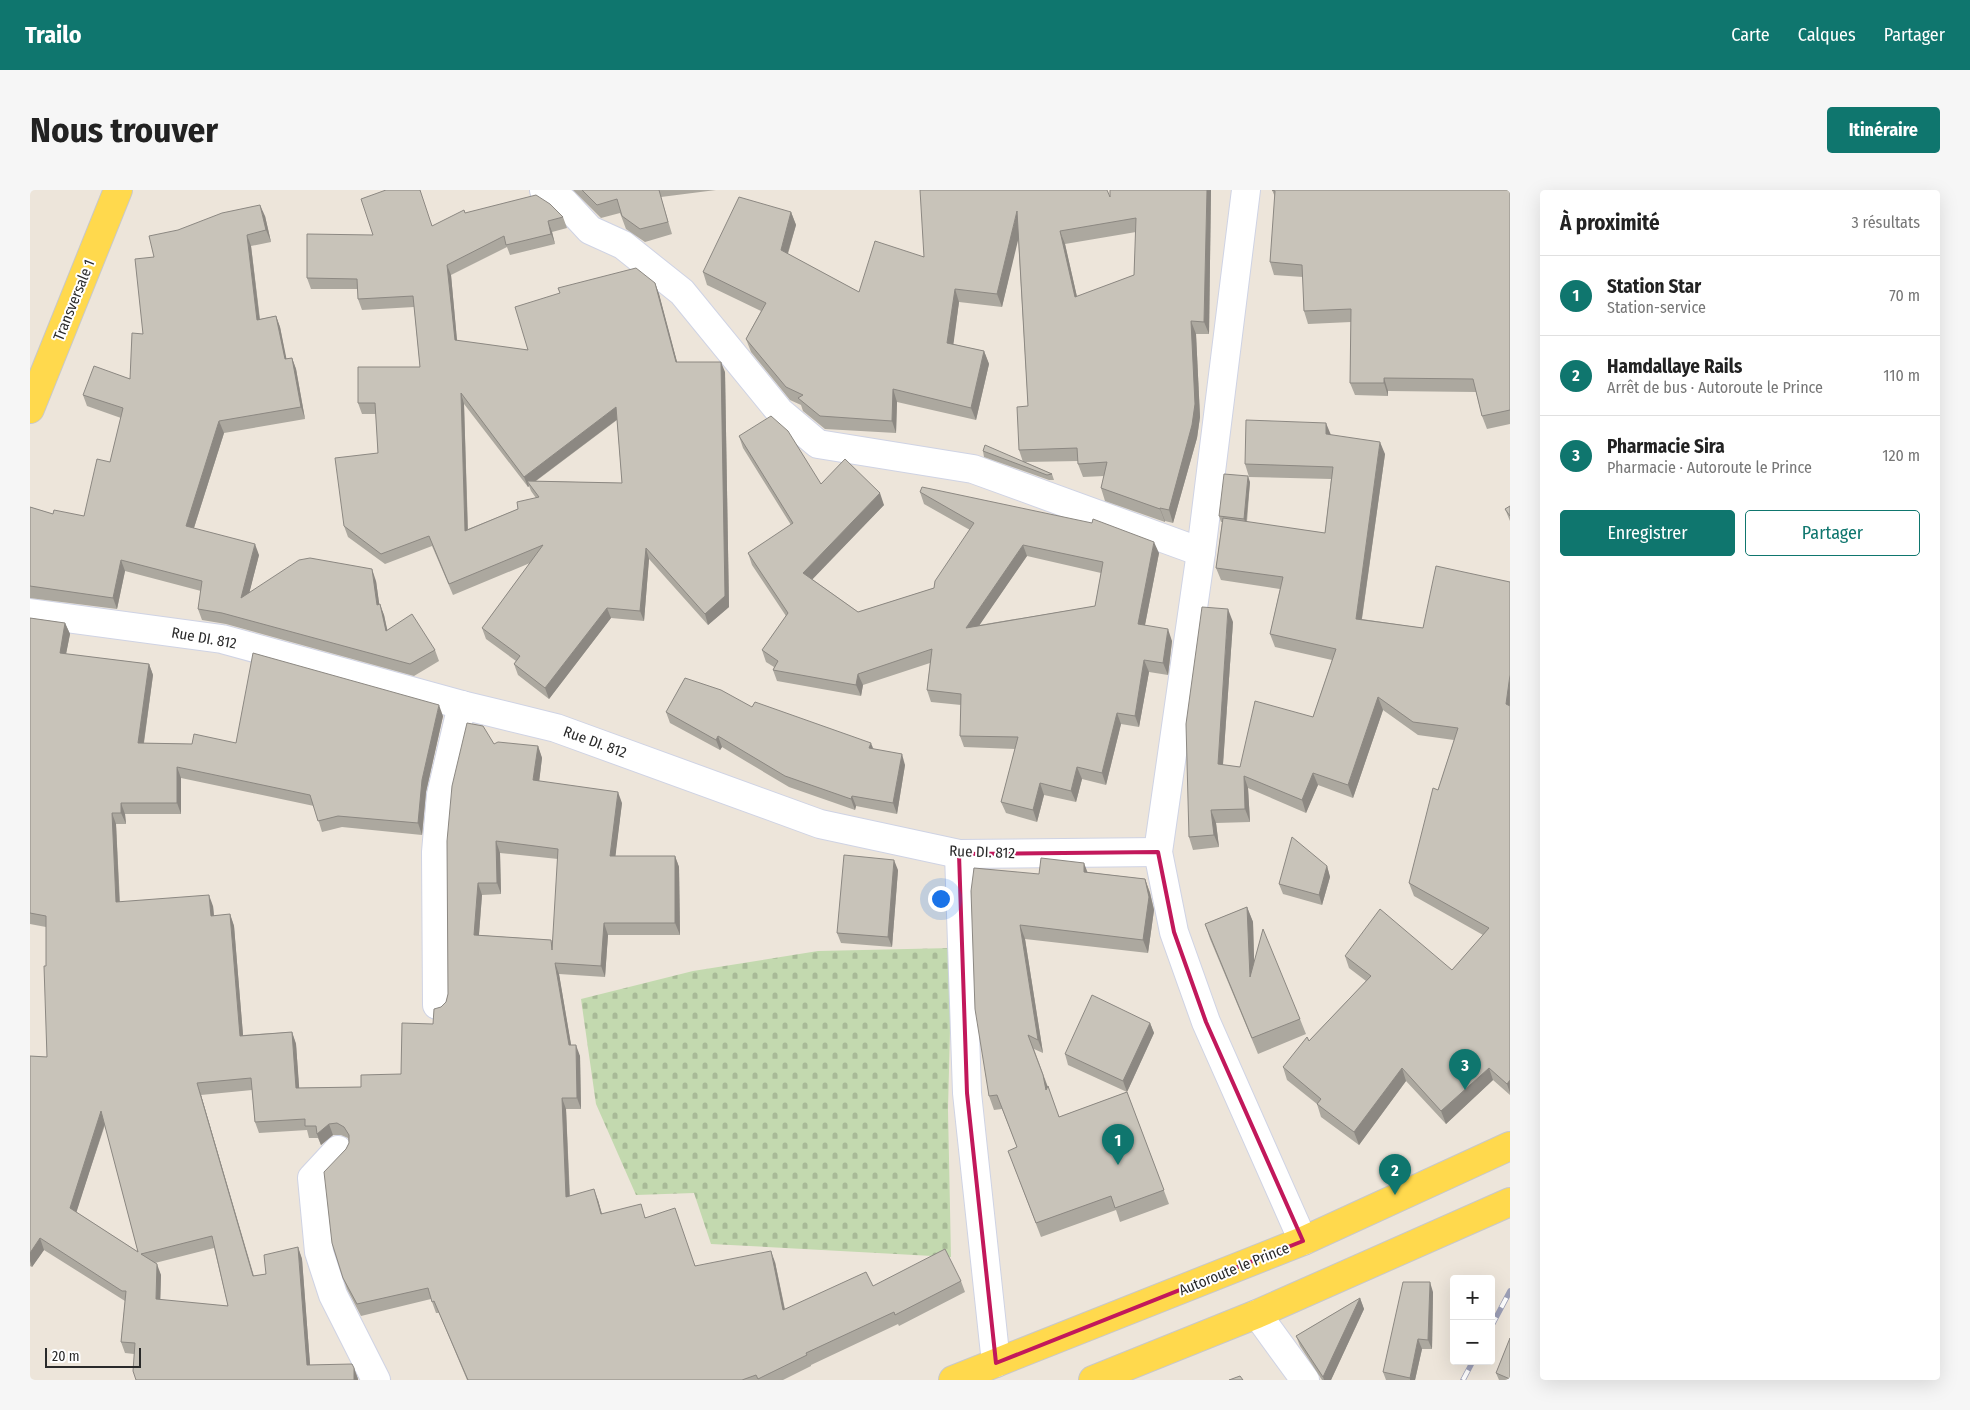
<!DOCTYPE html>
<html lang="fr">
<head>
<meta charset="utf-8">
<style>
  body { margin:0; font-family:"Fira Sans Condensed",sans-serif; background:#f6f6f6; color:#222 }
  .controls { position:absolute; right:15px; bottom:15px; display:grid; overflow:hidden; border-radius:5px; box-shadow:0 5px 20px #0002 }
  .controls button { width:45px; height:45px; display:grid; place-items:center; padding:0; border:0; border-bottom:1px solid #e0e0e0; background:#fff; color:#222; font:25px sans-serif }
  .scale { position:absolute; left:15px; bottom:12px; width:96px; box-sizing:border-box; padding-left:5px; border:2px solid #2a2a2a; border-top:0; font-size:14px; line-height:18px; white-space:nowrap; color:#2a2a2a; -webkit-text-stroke:4px #fff; paint-order:stroke }
  .you { position:absolute; left:910px; top:708px; width:18px; height:18px; margin:-12px; border:4px solid #fff; border-radius:50%; background:#1a73e8; box-shadow:0 0 0 8px #1a73e833 }
  .badge { display:grid; place-items:center; width:32px; height:32px; border-radius:50%; background:#0f766e; color:#fff; font-size:16px; font-weight:700 }
  .pin { position:absolute; translate:-50% -41px; filter:drop-shadow(0 1px 2px #0008) }
  .pin::after { content:''; position:absolute; top:26px; width:18px; height:15px; background:inherit; clip-path:polygon(0 0,100% 0,50% 100%) }
  .list { margin:0; padding:0; list-style:none }
  h2 { display:flex; justify-content:space-between; align-items:center; height:65px; margin:0; padding:0 20px; font-size:21px }
  h2 small { font-size:16px; font-weight:400; color:#767676 }
  .list li { display:grid; grid-template-columns:32px 1fr auto; gap:15px; align-items:center; box-sizing:border-box; height:80px; padding:0 20px; border-top:1px solid #e0e0e0 }
  .list b { display:block; font-size:19px; white-space:nowrap }
  .list p { margin:0; font-size:16px; white-space:nowrap; color:#767676 }
  .list em { font-size:16px; font-style:normal; color:#767676 }
  .actions { display:flex; gap:10px; padding:15px 20px }
  .actions a { flex:1; padding:11px 0; border:1px solid #0f766e; border-radius:5px; text-align:center; font-size:18px; color:#0f766e }
  .actions .main { background:#0f766e; color:#fff }
  .map { position:relative; flex:none; width:1480px; height:1190px; overflow:hidden; border-radius:5px }
  header { display:flex; align-items:center; gap:30px; box-sizing:border-box; height:70px; padding:0 25px; background:#0f766e; color:#fff }
  header strong { font-size:24px }
  nav { display:flex; gap:28px; margin-inline-start:auto; font-size:18px }
  .intro { display:flex; align-items:center; justify-content:space-between; box-sizing:border-box; height:120px; padding:0 30px }
  h1 { margin:0; font-size:35px }
  .button { padding:12px 22px; border-radius:5px; background:#0f766e; color:#fff; font-size:18px; font-weight:700 }
  main { display:flex; gap:30px; padding:0 30px }
  aside { flex:1; background:#fff; border-radius:5px; box-shadow:0 5px 20px #0002 }
  .map>svg:first-child { display:block }
</style>
</head>
<body>
<header>
<strong>Trailo</strong>
<nav><a>Carte</a><a>Calques</a><a>Partager</a></nav>
</header>
<div class="intro"><h1>Nous trouver</h1><a class="button">Itinéraire</a></div>
<main>
<div class="map">
<svg width="1480" height="1190" viewBox="0 0 1480 1190">
  <defs>
    <pattern id="cemetery-stones" width="16" height="16" patternUnits="userSpaceOnUse" patternTransform="scale(1.25)"><rect width="16" height="16" fill="#c3d9af"/><path d="M2 7V4a2 2 0 0 1 4 0v3zM10 15v-3a2 2 0 0 1 4 0v3z" fill="#a8ba97"/></pattern>
  </defs>
  <rect width="100%" height="100%" fill="#ede5da"/>
  <polygon fill="url(#cemetery-stones)" points="922,758 918,920 921,1067 681,1054 664,1003 606,1005 566,914 551,809 663,781 788,761"/>
  <g fill="none" stroke-linecap="round" stroke-linejoin="round">
    <defs>
      <g id="minor">
        <polyline points="514,0 534,12 560,40 593,55 652,102 750,222 788,254 943,279 1171,362"/>
        <polyline points="1216,0 1171,362 1128,662 1144,742 1176,832 1273,1051"/>
        <polyline points="0,423 192,449 432,515 526,538 790,634 929,664 1128,662"/>
        <polyline points="929,664 937,903 966,1173"/>
        <polyline points="407,815 406,662 411,605 432,515"/>
        <polyline points="308,960 282,988 289,1062 303,1105 346,1190"/>
        <polyline points="1227,1124 1275,1190"/>
      </g>
      <g id="major">
        <polyline points="0,219 88,0"/>
        <polyline points="923,1190 1273,1051 1480,956"/>
        <polyline points="1063,1190 1227,1124 1480,1012"/>
      </g>
    </defs>
    <use href="#minor" stroke="#cfd3e4" stroke-width="30"/>
    <use href="#major" stroke="#c8c8c8" stroke-width="30"/>
    <use href="#minor" stroke="#fff" stroke-width="28"/>
    <use href="#major" stroke="#ffd94d" stroke-width="28"/>
    <defs>
      <g id="rail">
        <polyline points="1461,1137 1480,1101"/>
        <polyline points="1433,1190 1443,1171"/>
      </g>
    </defs>
    <use href="#rail" stroke="#9c9fb6" stroke-width="5.5"/>
    <use href="#rail" stroke="#fff" stroke-width="4" stroke-dasharray="11" stroke-linecap="butt"/>
  </g>
  <g fill="#aca89f" fill-rule="evenodd">
    <polygon points="543,0 686,0 631,7 642,44 615,52 596,39 590,23 571,28"/>
    <path d="M1181,0L1179,144H1166L1170,227L1167,248L1143,333L1135,331V332L1075,311L1071,298L1074,286L1053,287L1048,274V271L995,272L1022,284L1024,290H1019L954,267L953,261L993,272L989,260L998,216L988,47L972,117L929,112L923,154L954,161L959,174L946,230L867,212L866,243L795,239L773,221L771,215L760,210L721,162L716,149L731,121L677,95L673,82L761,22L766,35L758,64L829,102L894,67L1080,7ZM1106,42L1104,85L1047,107L1035,54Z"/>
    <polygon points="1242,0 1480,0 1480,234 1457,239 1452,226 1446,202 1358,201 1358,206 1325,205 1320,193 1321,132 1278,134 1274,121 1273,87 1244,85 1240,72 1245,7"/>
    <path d="M435,23L533,27L537,38L522,42L525,54L480,65L477,57L421,85L427,151L498,160L625,93L629,104L647,172L695,182L699,417L678,435L619,369L614,431L581,428L519,509L488,485L484,474L486,471L456,449L452,438L500,373L423,405L402,356L355,374L318,347L314,336L348,263L346,224H332L328,213L390,177L384,117L332,120L328,109V99H281L277,88L343,45L402,36ZM434,214L498,297L499,296L501,301L506,308L488,319L438,339ZM587,230L592,293L506,291Z"/>
    <polygon points="235,26 241,52 221,56 230,129 246,126 250,137 256,169 262,168 266,179 275,229 194,243 164,338 229,365 219,403 346,391 349,414 354,425 357,440 405,460 409,471 384,486 196,434 172,430 168,419 171,401 95,381 87,419 0,408 0,317 23,324 54,326 80,272 91,228 57,216 53,205 100,189 113,144 124,67"/>
    <polygon points="1301,245 1355,264 1332,429 1393,438 1480,392 1480,905 1463,890 1416,934 1376,891 1329,955 1291,927 1287,914 1257,890 1253,877 1279,851 1336,791 1319,778 1315,766 1422,780 1453,745 1384,706 1379,693 1408,600 1424,550 1388,545 1353,520 1323,608 1288,595 1276,623 1218,598 1220,632 1186,633 1189,657 1163,660 1159,647 1203,432 1193,575 1210,577 1283,527 1302,470 1245,457 1240,444 1250,399 1191,390 1186,378 1192,332 1191,332 1189,326 1220,292 1217,332 1295,343 1301,289 1219,287 1215,274"/>
    <path d="M709,246L791,294L854,315L782,389L828,422L904,398L940,340L894,314L890,302L1129,363L1115,435L1142,451L1138,485L1119,482L1109,537L1091,534L1076,595L1052,589L1046,612L1014,605L1007,632L976,623L971,612L985,559L934,557L930,546L931,515L901,512L897,500L900,473L833,495L831,506L747,491L743,480L744,477L736,472L732,460L756,426L722,375L718,363L761,335L713,258ZM997,366L1071,383L1065,416L949,435Z"/>
    <polygon points="1480,316 1480,331 1475,319"/>
    <path d="M0,428L35,433L40,444L36,464L119,474L123,485L114,553L162,554L206,553L413,526L396,602L392,645L312,637L292,642L284,616L151,588V624H95L96,634H86L90,712L183,716L184,726L200,724L204,736L213,845L262,842L266,854L269,898L331,897L371,884L403,834L411,817L416,812L418,804L464,554L508,556L512,568L509,591L592,613L585,666H645L649,677L650,745H578L575,787L529,784L541,855L550,866L551,919H536L540,1006L568,1010L572,1024L616,1027L666,1076L745,1072L755,1119L843,1096L931,1091L935,1102L869,1136L868,1134L781,1175V1176L753,1190H437L409,1123H406L401,1109L331,1126L317,1099L313,1088L316,959L319,953L318,948L311,945H303L291,955L288,948H279L277,940L229,943L225,932L222,900L171,905L224,1086L236,1084L268,1057L272,1069L280,1175L324,1178L328,1189L95,1163L91,1152L95,1111L14,1060L2,1077L0,1076V866L17,867L16,737L0,734ZM470,663L528,669L523,756L521,750L449,745L452,705L471,704ZM75,935L108,1062L46,1022ZM184,1058L198,1116L130,1110L131,1085L125,1073Z"/>
    <polygon points="722,517 844,559 875,575 867,624 826,616 825,620 759,597 692,557 690,560 640,533 636,522"/>
    <polygon points="1297,676 1300,687 1292,715 1253,704 1249,694"/>
    <polygon points="868,680 862,757 811,753 807,743"/>
    <polygon points="1057,682 1115,689 1120,703 1124,720 1118,763 995,749 1013,863 1004,859 1029,927 1097,902 1139,1014 1090,1032 1086,1020 1011,1047 983,974 987,957 972,919 964,920 959,906 941,701 1009,684"/>
    <polygon points="1217,717 1223,732 1224,771 1270,829 1276,844 1228,864 1180,749 1175,734"/>
    <polygon points="1120,833 1124,843 1097,902 1038,875 1035,864"/>
    <polygon points="1403,1102 1402,1159 1392,1159 1385,1190 1356,1190 1353,1182"/>
    <polygon points="1330,1108 1334,1119 1301,1190 1292,1190 1270,1156 1266,1146"/>
    <polygon points="1480,1148 1480,1190 1469,1190 1466,1183"/>
  </g>
  <g fill="#8c8882">
    <polygon points="1177,0 1181,0 1179,144 1174,132"/>
    <polygon points="230,15 235,26 241,52 236,40"/>
    <polygon points="987,21 992,34 972,117 967,104"/>
    <polygon points="761,22 766,35 755,72 751,60"/>
    <polygon points="518,31 522,42 525,54 521,44"/>
    <polygon points="1030,41 1035,54 1050,120 1045,107"/>
    <polygon points="217,45 221,56 231,141 227,130"/>
    <polygon points="417,75 421,85 428,161 425,150"/>
    <polygon points="625,93 629,104 650,183 646,172"/>
    <polygon points="925,99 929,112 922,165 917,153"/>
    <polygon points="246,126 250,137 259,181 255,169"/>
    <polygon points="1161,131 1166,144 1170,227 1167,248 1143,333 1139,320"/>
    <polygon points="954,161 959,174 946,230 941,218"/>
    <polygon points="262,168 266,179 275,229 271,217"/>
    <polygon points="691,172 695,182 699,417 678,435 675,424"/>
    <polygon points="1354,188 1358,201 1358,206 1354,193"/>
    <polygon points="863,199 867,212 866,243 862,231"/>
    <polygon points="431,203 434,214 438,351 435,341"/>
    <polygon points="586,217 589,228 500,295 497,291 499,296 498,297 494,287"/>
    <polygon points="189,231 194,243 161,347 156,336"/>
    <polygon points="1296,233 1301,245 1296,244"/>
    <polygon points="1350,252 1355,264 1330,441 1326,429"/>
    <polygon points="1218,286 1220,292 1216,334 1214,329"/>
    <polygon points="850,303 854,315 777,395 773,383"/>
    <polygon points="1130,318 1135,331 1135,332 1130,319"/>
    <polygon points="1124,352 1129,363 1113,445 1108,434"/>
    <polygon points="225,354 229,365 215,420 211,408"/>
    <polygon points="993,355 997,366 940,449 936,438"/>
    <polygon points="616,358 619,369 614,431 610,421"/>
    <polygon points="91,370 95,381 87,419 83,408"/>
    <polygon points="342,379 346,391 351,426 347,415"/>
    <polygon points="350,414 354,425 360,452 356,441"/>
    <polygon points="577,418 581,428 519,509 515,498"/>
    <polygon points="1198,419 1203,432 1192,587 1188,574"/>
    <polygon points="35,433 40,444 34,474 30,463"/>
    <polygon points="1138,439 1142,451 1138,485 1133,473"/>
    <polygon points="1114,470 1119,482 1109,537 1105,526"/>
    <polygon points="119,474 123,485 112,565 108,553"/>
    <polygon points="828,484 833,495 831,506 826,495"/>
    <polygon points="1480,485 1480,525 1476,514"/>
    <polygon points="1348,507 1353,520 1323,608 1318,595"/>
    <polygon points="409,515 413,526 396,602 392,645 388,633 392,590"/>
    <polygon points="1087,523 1091,534 1076,595 1072,583"/>
    <polygon points="688,546 692,557 690,560 686,550"/>
    <polygon points="841,553 845,563 839,558"/>
    <polygon points="508,556 512,568 508,601 503,590"/>
    <polygon points="872,564 875,575 867,624 863,613"/>
    <polygon points="147,577 151,588 151,624 147,613"/>
    <polygon points="1047,577 1052,589 1046,612 1041,601"/>
    <polygon points="1283,583 1288,595 1276,623 1272,610"/>
    <polygon points="1214,586 1218,598 1220,632 1215,619"/>
    <polygon points="1010,593 1014,605 1007,632 1003,620"/>
    <polygon points="588,602 592,613 584,678 580,666"/>
    <polygon points="822,606 826,616 825,620 821,609"/>
    <polygon points="91,613 95,624 96,634 91,623"/>
    <polygon points="1181,620 1186,633 1189,657 1184,645"/>
    <polygon points="82,623 86,634 90,724 86,712"/>
    <polygon points="466,651 470,663 471,704 467,693"/>
    <polygon points="645,666 649,677 650,745 645,733"/>
    <polygon points="864,670 868,680 862,757 858,747"/>
    <polygon points="1054,673 1059,686 1054,682"/>
    <polygon points="1297,676 1300,687 1292,715 1289,705"/>
    <polygon points="1115,689 1120,703 1124,720 1118,763 1113,750"/>
    <polygon points="448,693 452,705 448,756 444,745"/>
    <polygon points="179,705 183,716 185,737 181,726"/>
    <polygon points="1217,717 1223,732 1225,802 1220,787"/>
    <polygon points="200,724 204,736 214,857 210,846"/>
    <polygon points="574,733 578,745 575,787 571,776"/>
    <polygon points="990,735 995,749 1013,863 1008,850"/>
    <polygon points="525,773 529,784 543,866 539,855"/>
    <polygon points="1120,833 1124,843 1097,902 1093,891"/>
    <polygon points="262,842 266,854 270,909 266,898"/>
    <polygon points="546,855 550,866 551,919 547,908"/>
    <polygon points="1372,878 1376,891 1329,955 1324,942"/>
    <polygon points="1459,878 1463,890 1416,934 1411,921"/>
    <polygon points="1013,885 1018,898 1016,900"/>
    <polygon points="1480,890 1480,903 1477,894"/>
    <polygon points="167,893 171,905 227,1098 223,1086"/>
    <polygon points="532,908 536,919 540,1018 536,1007"/>
    <polygon points="71,921 75,933 44,1030 40,1018"/>
    <polygon points="299,934 303,945 291,955 287,944"/>
    <polygon points="564,999 568,1010 575,1035 571,1024"/>
    <polygon points="10,1048 14,1060 2,1077 0,1071 0,1063"/>
    <polygon points="268,1057 272,1069 281,1187 277,1175"/>
    <polygon points="741,1061 745,1072 757,1131 753,1120"/>
    <polygon points="127,1074 131,1085 130,1121 126,1109"/>
    <polygon points="1400,1092 1403,1102 1402,1159 1398,1150"/>
    <polygon points="1330,1108 1334,1119 1301,1190 1294,1190 1293,1187"/>
    <polygon points="1388,1149 1392,1159 1385,1190 1380,1190 1380,1188"/>
    <polygon points="324,1178 328,1189 328,1190 324,1190"/>
  </g>
  <g fill="#c8c3b9" stroke="#8c8882" fill-rule="evenodd">
    <path d="M356,0H390L402,36L434,20L435,23L506,5L520,14L533,27L518,31L521,44L476,55L474,46L417,75L425,150L498,160L485,117L530,103L528,98L606,78L625,93L646,172H691L695,406L675,424L616,358L610,421L577,418L515,498L484,474L490,466L452,438L513,355L419,394L399,346L351,364L314,336L305,268L348,263L345,213H328V177H390L383,106L328,109L327,89L277,88V44L343,45L331,9ZM431,203L494,287L586,217L592,293L497,291L509,307L487,312L488,319L435,341Z"/>
    <polygon points="552,0 629,0 638,32 610,39 592,26 587,9 567,15"/>
    <path d="M890,0H1077L1080,7V0H1177L1174,132L1161,131L1165,214L1162,235L1139,320L1130,318V319L1071,298L1077,272L1048,274L1047,258L989,260L987,217L998,216L987,21L967,104L925,99L917,153L954,161L941,218L863,199L862,231L790,226L768,208L773,205L756,197L716,149L736,113L673,82L709,7L761,22L751,60L829,102L845,51L894,67ZM1106,28L1104,85L1045,107L1030,41Z"/>
    <polygon points="1242,0 1480,0 1480,220 1452,226 1443,189 1354,188 1354,193 1320,193 1321,119 1274,121 1272,75 1240,72 1245,1"/>
    <polygon points="230,15 236,40 217,45 227,130 246,126 255,169 262,168 271,217 189,231 156,336 225,354 211,408 269,370 280,368 342,379 347,415 350,414 356,441 382,424 405,460 380,474 192,423 168,419 172,391 91,370 83,408 0,396 0,317 23,324 24,320 54,326 67,269 80,272 93,218 53,205 64,176 100,189 102,143 113,144 105,69 124,67 119,46 148,40 192,23"/>
    <path d="M741,226L758,241L791,294L815,269L850,303L773,383L828,422L904,398L905,391L944,333L890,302L892,297L1062,333L1063,329L1124,352L1108,434L1138,439L1133,473L1114,470L1105,526L1087,523L1072,583L1047,577L1041,601L1010,593L1003,620L971,612L988,547L930,546L931,504L897,500L902,459L828,484L826,495L743,480L748,471L732,460L758,423L718,363L763,333L709,246ZM993,355L1073,372L1065,416L936,438Z"/>
    <polygon points="1216,230 1296,233 1296,244 1350,252 1326,429 1393,438 1406,376 1480,392 1480,485 1476,514 1480,516 1480,890 1477,894 1459,878 1411,921 1372,878 1324,942 1287,914 1291,909 1253,877 1277,847 1279,851 1341,786 1315,766 1350,719 1422,780 1459,738 1379,693 1403,598 1408,600 1428,538 1383,532 1348,507 1318,595 1283,583 1272,610 1214,586 1215,619 1181,620 1184,645 1159,647 1156,534 1172,417 1198,419 1188,574 1210,577 1225,511 1283,527 1306,459 1240,444 1253,387 1186,378 1193,328 1295,343 1303,277 1215,274"/>
    <polygon points="955,255 1022,284 1017,285 953,261"/>
    <polygon points="1194,284 1218,286 1214,329 1189,326"/>
    <polygon points="1480,316 1480,326 1475,319"/>
    <path d="M0,428L35,433L30,463L119,474L108,553L162,554L164,544L206,553L223,463L409,515L392,590L388,633L308,626L288,631L280,605L147,577V613H91V623H82L86,712L179,705L181,726L200,724L210,846L262,842L266,898L331,897V885L371,884L372,833L403,834L404,819L411,817L416,812L418,804L417,651L422,596L437,533L453,536L464,554L468,552L508,556L503,590L588,602L580,666H645V733H574L571,776L525,773L539,855H546L547,908H532L536,1007L564,999L571,1024L611,1014L615,1028L645,1018L665,1076L741,1061L753,1120L836,1082L843,1096L915,1059L931,1091L865,1125L864,1122L776,1163L777,1165L728,1189L726,1185L712,1190H438L404,1111L402,1112L398,1098L327,1114L313,1088L302,1053L294,982L316,959L319,953V945L314,937L307,933L299,934L287,944L286,936H275V929L225,932L221,888L167,893L223,1086L236,1084L234,1065L268,1057L277,1175L322,1174L324,1178V1190H106L103,1181L105,1153L91,1152L96,1101H92L10,1048L0,1063V866L17,867L14,776H16V726L0,723ZM466,651L528,659L522,760L521,750L444,745L448,693H467ZM71,921L108,1062L40,1018ZM182,1046L198,1116L126,1109L127,1074L111,1064Z"/>
    <polygon points="655,488 691,500 722,517 725,512 841,553 839,558 872,564 863,613 822,606 821,609 755,586 688,546 686,550 636,522"/>
    <polygon points="1262,647 1297,676 1289,705 1249,694"/>
    <polygon points="814,665 864,670 858,747 807,743"/>
    <polygon points="1011,668 1054,673 1054,682 1115,689 1119,707 1113,750 990,735 1008,850 998,845 1013,885 1016,900 1018,896 1029,927 1097,902 1134,1000 1085,1018 1081,1006 1006,1033 978,961 987,957 967,905 959,906 945,819 941,701 944,678 1009,684"/>
    <polygon points="1217,717 1220,787 1233,739 1270,829 1222,848 1175,734"/>
    <polygon points="1062,805 1120,833 1093,891 1035,864"/>
    <polygon points="1373,1092 1400,1092 1398,1150 1388,1149 1380,1188 1353,1182"/>
    <polygon points="1330,1108 1293,1187 1266,1146"/>
    <polygon points="1480,1148 1480,1189 1466,1183"/>
    <polygon points="1210,1186 1213,1190 1199,1190"/>
  </g>
  <path fill="none" stroke="#c2185b" stroke-width="4" stroke-linejoin="round" d="M1128,662L1144,742L1176,832L1273,1051L966,1173L937,903L929,664Z"/>
  <g text-anchor="middle" stroke-width="4" stroke-linejoin="round" paint-order="stroke">
    <g font-size="15" fill="#2a2a2a" stroke="#fff">
      <text transform="translate(44 110) rotate(-68)" y="5">Transversale 1</text>
      <text transform="translate(174 448) rotate(10)" y="5">Rue DI. 812</text>
      <text transform="translate(565 552) rotate(20)" y="5">Rue DI. 812</text>
      <text transform="translate(952 662) rotate(2)" y="5">Rue DI. 812</text>
      <text transform="translate(1204 1079) rotate(-22)" y="5">Autoroute le Prince</text>
    </g>
  </g>
</svg>
<div class="controls">
<button>+</button>
<button>−</button>
</div>
<div class="scale">20 m</div>
<div class="you"></div>
<div class="pin badge" style="left:1088px;top:975px">1</div>
<div class="pin badge" style="left:1365px;top:1005px">2</div>
<div class="pin badge" style="left:1435px;top:900px">3</div>
</div>
<aside>
<h2>À proximité<small>3 résultats</small></h2>
<ul class="list">
<li><span class="badge">1</span><div><b>Station Star</b><p>Station-service</p></div><em>70 m</em></li>
<li><span class="badge">2</span><div><b>Hamdallaye Rails</b><p>Arrêt de bus · Autoroute le Prince</p></div><em>110 m</em></li>
<li><span class="badge">3</span><div><b>Pharmacie Sira</b><p>Pharmacie · Autoroute le Prince</p></div><em>120 m</em></li>
</ul>
<div class="actions"><a class="main">Enregistrer</a><a>Partager</a></div>
</aside>
</main>
</body>
</html>
